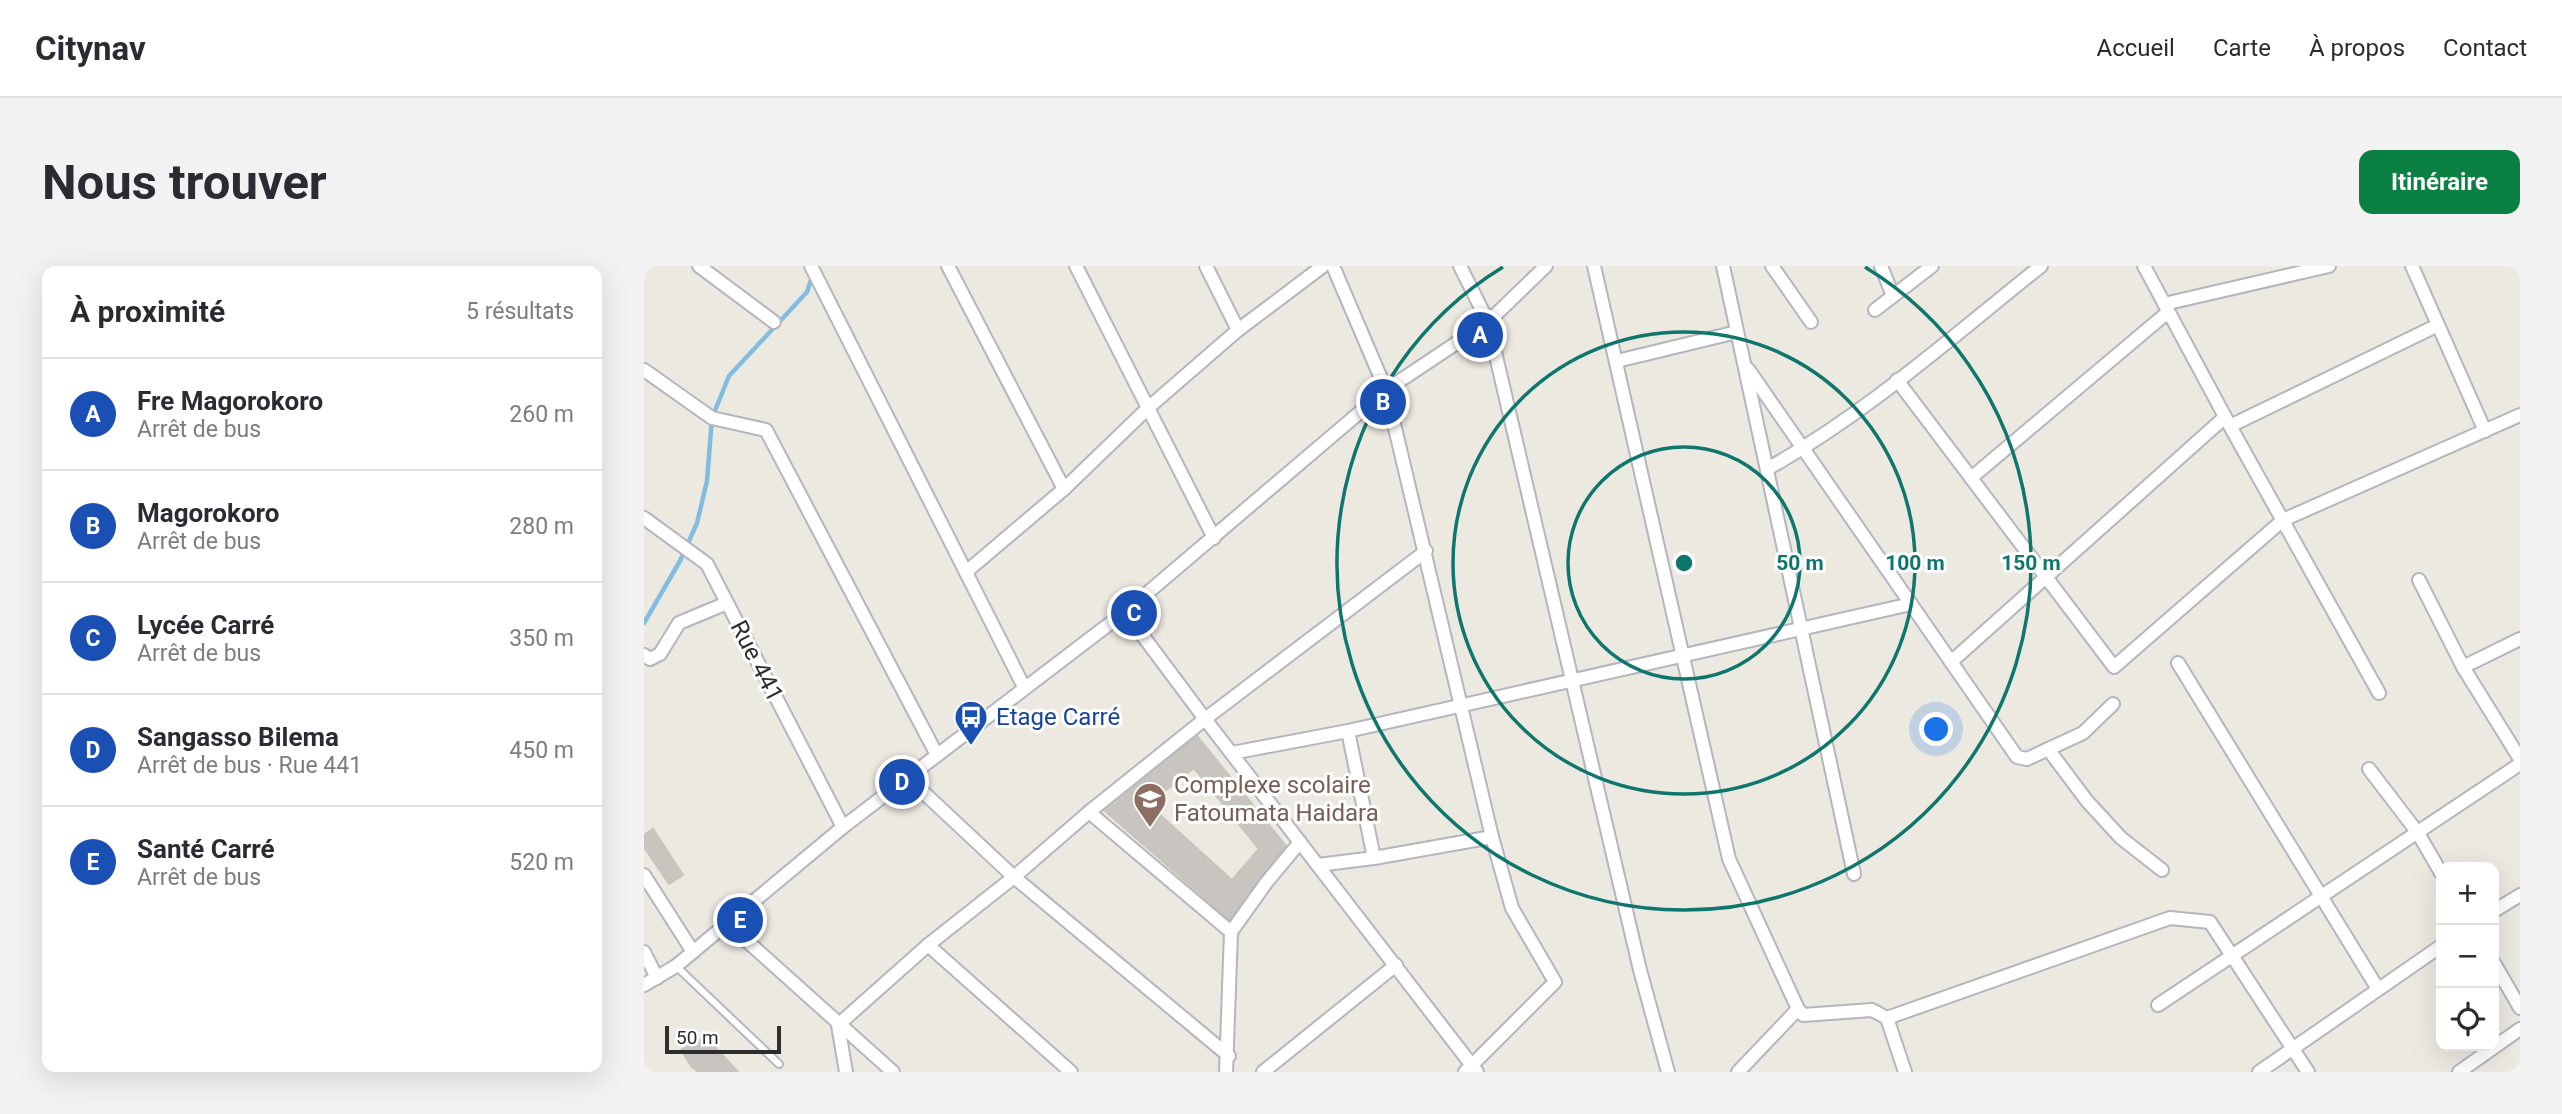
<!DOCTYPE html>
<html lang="fr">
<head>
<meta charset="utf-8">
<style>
  body { margin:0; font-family:Roboto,sans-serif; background:#f2f2f3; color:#2b2b33 }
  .controls { position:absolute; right:21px; bottom:21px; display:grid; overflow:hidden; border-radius:14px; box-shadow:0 7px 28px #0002 }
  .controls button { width:63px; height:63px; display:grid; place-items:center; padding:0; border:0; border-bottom:2px solid #e1e1e2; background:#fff; color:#2b2b33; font:35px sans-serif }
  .scale { position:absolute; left:21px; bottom:18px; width:116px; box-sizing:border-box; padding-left:7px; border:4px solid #2d2d2d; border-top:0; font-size:19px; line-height:24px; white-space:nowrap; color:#2d2d2d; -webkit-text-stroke:5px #fff; paint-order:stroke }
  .you { position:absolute; left:1293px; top:464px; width:24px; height:24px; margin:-18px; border:5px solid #fff; border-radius:50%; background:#1a73e8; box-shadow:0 0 0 10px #1a73e833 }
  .badge { display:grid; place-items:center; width:46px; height:46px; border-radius:50%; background:#0b8043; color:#fff; font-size:23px; font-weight:700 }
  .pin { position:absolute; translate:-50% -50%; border:4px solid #fff; box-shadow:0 2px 7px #0006 }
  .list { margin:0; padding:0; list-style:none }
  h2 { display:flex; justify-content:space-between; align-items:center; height:91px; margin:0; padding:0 28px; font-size:30px }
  h2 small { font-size:23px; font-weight:400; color:#7c7c81 }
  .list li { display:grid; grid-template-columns:46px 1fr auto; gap:21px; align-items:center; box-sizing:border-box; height:112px; padding:0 28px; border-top:2px solid #e1e1e2 }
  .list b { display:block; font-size:26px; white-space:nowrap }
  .list p { margin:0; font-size:23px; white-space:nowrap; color:#7c7c81 }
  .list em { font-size:23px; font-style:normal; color:#7c7c81 }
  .icon { flex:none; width:38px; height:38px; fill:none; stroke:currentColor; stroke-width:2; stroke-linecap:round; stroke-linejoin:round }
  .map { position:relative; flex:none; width:1876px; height:806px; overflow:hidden; border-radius:14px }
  header { display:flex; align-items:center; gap:42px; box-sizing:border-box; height:98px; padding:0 35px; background:#fff; border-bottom:2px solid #e1e1e2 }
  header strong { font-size:33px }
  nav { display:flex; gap:38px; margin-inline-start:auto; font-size:24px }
  .intro { display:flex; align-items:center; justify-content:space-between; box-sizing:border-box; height:168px; padding:0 42px }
  h1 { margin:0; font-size:49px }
  .button { padding:18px 32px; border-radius:14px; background:#0b8043; color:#fff; font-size:24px; font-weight:700 }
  main { display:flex; gap:42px; padding:0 42px }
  aside { flex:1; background:#fff; border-radius:14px; box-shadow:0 7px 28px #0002 }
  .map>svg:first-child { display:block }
</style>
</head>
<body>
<header>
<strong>Citynav</strong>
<nav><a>Accueil</a><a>Carte</a><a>À propos</a><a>Contact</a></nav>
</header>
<div class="intro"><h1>Nous trouver</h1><a class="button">Itinéraire</a></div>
<main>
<aside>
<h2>À proximité<small>5 résultats</small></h2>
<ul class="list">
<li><span class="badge" style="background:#1a4fb4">A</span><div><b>Fre Magorokoro</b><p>Arrêt de bus</p></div><em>260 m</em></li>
<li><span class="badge" style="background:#1a4fb4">B</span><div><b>Magorokoro</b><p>Arrêt de bus</p></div><em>280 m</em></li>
<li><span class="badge" style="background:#1a4fb4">C</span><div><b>Lycée Carré</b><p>Arrêt de bus</p></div><em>350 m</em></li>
<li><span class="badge" style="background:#1a4fb4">D</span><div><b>Sangasso Bilema</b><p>Arrêt de bus · Rue 441</p></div><em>450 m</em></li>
<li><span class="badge" style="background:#1a4fb4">E</span><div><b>Santé Carré</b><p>Arrêt de bus</p></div><em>520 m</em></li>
</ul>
</aside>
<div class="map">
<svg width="1876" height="806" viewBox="0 0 1876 806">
  <rect width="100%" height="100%" fill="#ece9e1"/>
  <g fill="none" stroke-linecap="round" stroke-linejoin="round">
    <polyline stroke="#82bde0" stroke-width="4.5" points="0,357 36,295 53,257 63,215 68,152 85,110 163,26 169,8"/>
  </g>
  <g fill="#c8c5c0" stroke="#c8c4ba" stroke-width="2" fill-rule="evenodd">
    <path d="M553,470L642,580L585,653L461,545ZM550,502L615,583L588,614L504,538Z"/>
    <polygon points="9,563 39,609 25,618 0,581 0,569"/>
    <polygon points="62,771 94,806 55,806 48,801 37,784"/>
  </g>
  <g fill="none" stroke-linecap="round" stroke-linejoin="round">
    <defs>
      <polyline id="service" points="33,701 135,798"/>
      <g id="minor">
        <polyline points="55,0 130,56"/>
        <polyline points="167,0 380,421"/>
        <polyline points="304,0 420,223"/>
        <polyline points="432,0 570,272"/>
        <polyline points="562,0 594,64"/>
        <polyline points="689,0 742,124 848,571 868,642 911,716 821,806"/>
        <polyline points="816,0 844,56 996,704 1024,806"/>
        <polyline points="950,0 1085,593 1154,743 1159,749 1228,744 1243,752 1261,806"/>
        <polyline points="1079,0 1210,608"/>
        <polyline points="1128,0 1167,56"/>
        <polyline points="1237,0 1249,30"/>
        <polyline points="1500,0 1586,160 1794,59"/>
        <polyline points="1768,0 1841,165"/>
        <polyline points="1520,38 1685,0"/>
        <polyline points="1231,44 1288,0"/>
        <polyline points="973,95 1093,66"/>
        <polyline points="1104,103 1373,491 1383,493 1439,467 1469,438"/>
        <polyline points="0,104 68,152 122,164 293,489"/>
        <polyline points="1253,114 1470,401 1639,254 1876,149"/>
        <polyline points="1586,160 1735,427"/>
        <path d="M1123,203C1222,148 1309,70 1397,0"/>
        <polyline points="1327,212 1524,46"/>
        <polyline points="0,252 63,298 199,561"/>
        <polyline points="322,306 420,223 504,142 594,64 679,0"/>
        <polyline points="1775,314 1819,401 1876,493"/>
        <polyline points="481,346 561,453 833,806"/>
        <polyline points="0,389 6,393 16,388 35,357 83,337"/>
        <polyline points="1307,396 1581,151"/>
        <polyline points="1534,397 1734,723"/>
        <polyline points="1819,401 1876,373"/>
        <polyline points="704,465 730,592"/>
        <polyline points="1404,483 1443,535 1477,572 1518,604"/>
        <polyline points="588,487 704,465 1267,338"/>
        <polyline points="1725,503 1774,567 1797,607"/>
        <polyline points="263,511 370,611 585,790"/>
        <polyline points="445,546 587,666"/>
        <polyline points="674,599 730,592 848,571"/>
        <polyline points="0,609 49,686"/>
        <polyline points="1850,645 1876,629"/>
        <polyline points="84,658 249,806"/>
        <polyline points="284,679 427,806"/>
        <polyline points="0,686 13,712"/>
        <polyline points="1850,697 1876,742"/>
        <polyline points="0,719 32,700 199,561 481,346 742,124 844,56 902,0"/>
        <polyline points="1514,739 1876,498"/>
        <polyline points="1243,752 1526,652 1566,656 1664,806"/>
        <polyline points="202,806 194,759 284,679 370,611 445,546 561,453 782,285"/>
        <polyline points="582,806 587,666 622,617 656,576"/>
        <polyline points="619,806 752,699"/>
        <polyline points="1094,806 1154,743"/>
        <polyline points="1615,806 1797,680"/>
        <polyline points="1815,806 1876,763"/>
      </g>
    </defs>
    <use href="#service" stroke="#b4b5bf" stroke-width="10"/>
    <use href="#minor" stroke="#b4b5bf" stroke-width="16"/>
    <use href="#service" stroke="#fff" stroke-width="6"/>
    <use href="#minor" stroke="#fff" stroke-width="12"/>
  </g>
  <g fill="none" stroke="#0f766e" stroke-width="3.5">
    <circle cx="1040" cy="297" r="116"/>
    <circle cx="1040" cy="297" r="231"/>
    <path d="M1221 1A347 347 0 1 1 859 1"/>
  </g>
  <defs>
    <symbol id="bus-pin" viewBox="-11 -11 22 30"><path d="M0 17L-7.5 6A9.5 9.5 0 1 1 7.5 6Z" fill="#1a4fb4" stroke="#fff"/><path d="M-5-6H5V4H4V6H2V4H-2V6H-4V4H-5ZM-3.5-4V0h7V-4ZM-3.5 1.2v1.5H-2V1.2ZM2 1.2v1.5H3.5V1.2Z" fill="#fff"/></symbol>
    <symbol id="school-pin" viewBox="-11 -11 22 30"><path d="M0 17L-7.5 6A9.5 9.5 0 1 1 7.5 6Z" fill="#8d6e63" stroke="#fff"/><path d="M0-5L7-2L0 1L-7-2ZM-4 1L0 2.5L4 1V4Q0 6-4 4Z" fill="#fff"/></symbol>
  </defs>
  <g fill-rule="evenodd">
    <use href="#bus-pin" x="308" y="432" width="38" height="52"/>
    <use href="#school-pin" x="487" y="514" width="38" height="52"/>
  </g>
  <g text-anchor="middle" stroke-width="6" stroke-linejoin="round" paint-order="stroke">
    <g font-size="24" fill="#2d2d2d" stroke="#fff">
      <text transform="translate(113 395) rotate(63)" y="8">Rue 441</text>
    </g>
    <g font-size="24" fill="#164399" stroke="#fff" text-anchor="start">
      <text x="352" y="459">Etage Carré</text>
    </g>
    <g font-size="24" fill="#785e54" stroke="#fff" text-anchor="start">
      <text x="530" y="527">Complexe scolaire<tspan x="530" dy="28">Fatoumata Haidara</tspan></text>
    </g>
  </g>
  <circle cx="1040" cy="297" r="10" fill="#0f766e" stroke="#fff" stroke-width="3.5"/>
  <g font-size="21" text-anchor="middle" font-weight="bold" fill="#0f766e" stroke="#fff" stroke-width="6" stroke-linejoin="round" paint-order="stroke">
    <text x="1156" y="304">50 m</text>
    <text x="1271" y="304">100 m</text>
    <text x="1387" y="304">150 m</text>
  </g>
</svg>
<div class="controls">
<button>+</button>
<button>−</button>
<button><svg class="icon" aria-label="locate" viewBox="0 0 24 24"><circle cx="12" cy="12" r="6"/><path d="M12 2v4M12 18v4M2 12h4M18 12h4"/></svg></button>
</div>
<div class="scale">50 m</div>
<div class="you"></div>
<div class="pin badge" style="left:836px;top:69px;background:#1a4fb4">A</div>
<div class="pin badge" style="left:739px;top:136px;background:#1a4fb4">B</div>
<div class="pin badge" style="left:490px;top:347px;background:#1a4fb4">C</div>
<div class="pin badge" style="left:258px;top:516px;background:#1a4fb4">D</div>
<div class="pin badge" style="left:96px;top:654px;background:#1a4fb4">E</div>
</div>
</main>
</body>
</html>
